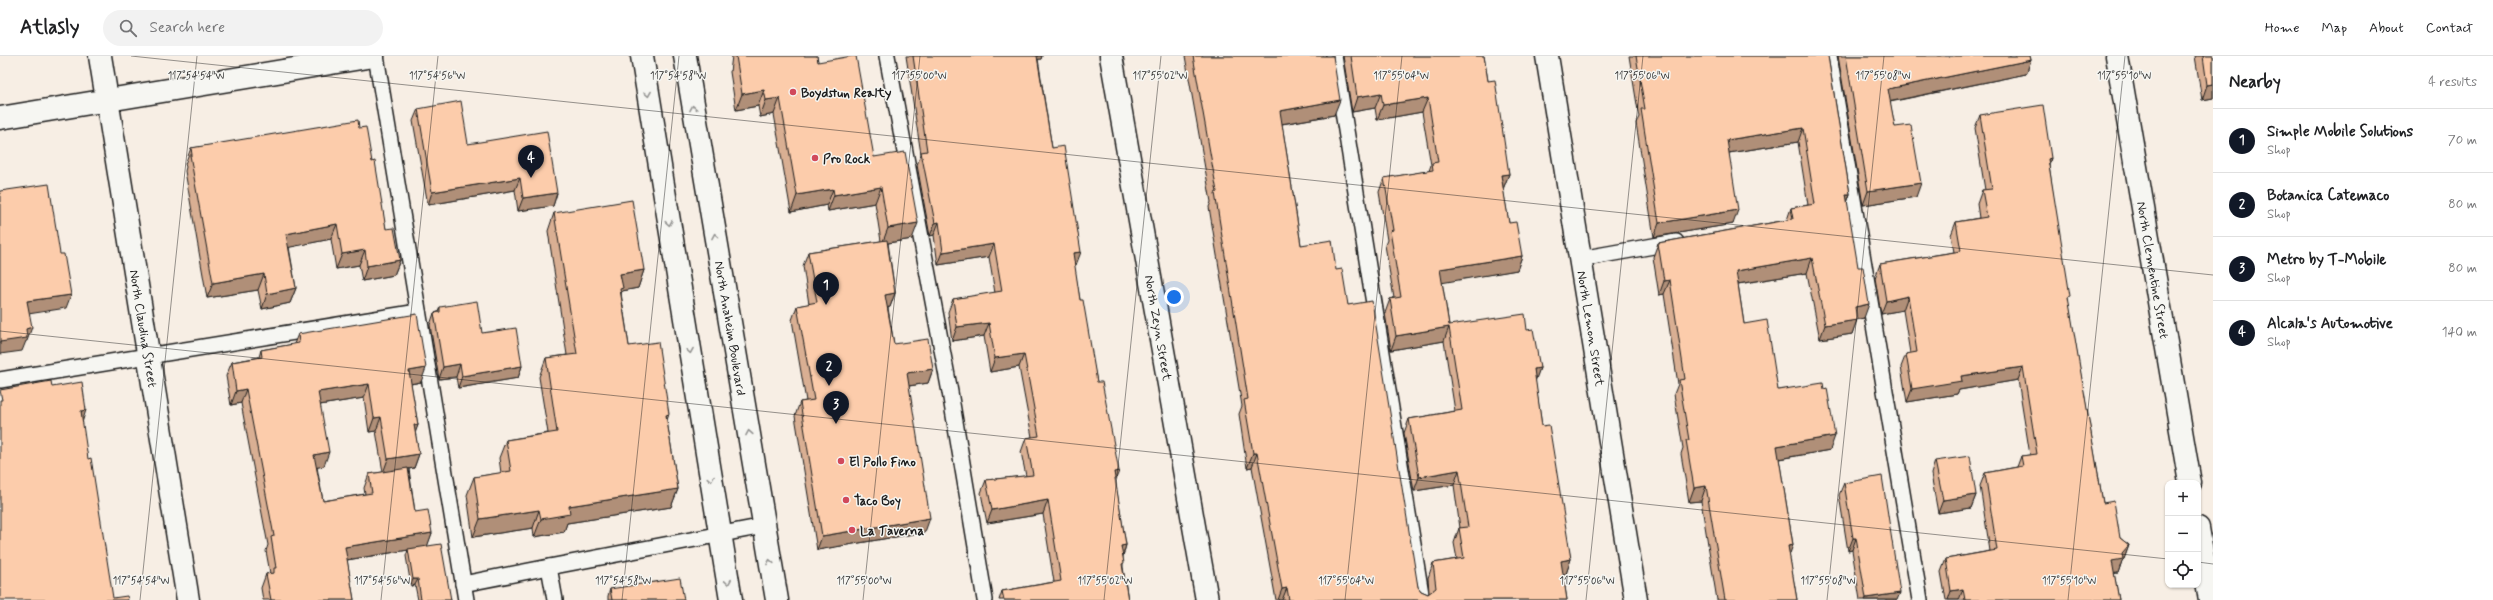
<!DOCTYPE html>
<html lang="en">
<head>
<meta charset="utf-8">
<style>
  body { margin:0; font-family:Mynerve,sans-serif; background:#f2f2f2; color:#202124 }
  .controls { position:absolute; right:12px; bottom:12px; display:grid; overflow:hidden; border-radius:8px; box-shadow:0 1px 3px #0004 }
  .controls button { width:36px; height:36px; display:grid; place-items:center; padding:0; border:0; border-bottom:1px solid #e0e0e0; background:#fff; color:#202124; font:20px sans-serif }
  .you { position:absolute; left:1174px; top:241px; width:14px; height:14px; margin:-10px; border:3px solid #fff; border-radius:50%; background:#1a73e8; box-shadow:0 0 0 6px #1a73e833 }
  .badge { display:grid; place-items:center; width:26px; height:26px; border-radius:50%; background:#111827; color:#fff; font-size:13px; font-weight:700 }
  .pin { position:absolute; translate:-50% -33px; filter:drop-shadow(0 1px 2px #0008) }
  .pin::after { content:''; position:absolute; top:21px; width:14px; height:12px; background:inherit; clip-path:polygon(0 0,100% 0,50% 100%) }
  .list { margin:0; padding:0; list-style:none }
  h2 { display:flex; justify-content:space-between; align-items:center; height:52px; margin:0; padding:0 16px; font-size:17px }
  h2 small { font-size:13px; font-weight:400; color:#757577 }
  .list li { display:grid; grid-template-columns:26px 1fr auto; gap:12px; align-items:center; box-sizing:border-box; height:64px; padding:0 16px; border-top:1px solid #e0e0e0 }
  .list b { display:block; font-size:15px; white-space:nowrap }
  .list p { margin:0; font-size:13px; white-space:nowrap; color:#757577 }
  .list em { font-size:13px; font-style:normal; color:#757577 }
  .icon { flex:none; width:22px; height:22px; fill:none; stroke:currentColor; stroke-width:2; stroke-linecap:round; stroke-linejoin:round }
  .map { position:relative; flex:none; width:2213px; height:544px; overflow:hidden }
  header { display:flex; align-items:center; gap:24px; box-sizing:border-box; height:56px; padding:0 20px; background:#fff; border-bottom:1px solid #e0e0e0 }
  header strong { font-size:19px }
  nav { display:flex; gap:22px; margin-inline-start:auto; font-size:14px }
  .search { width:280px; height:36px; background:#f2f2f2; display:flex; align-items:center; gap:10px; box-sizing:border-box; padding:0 14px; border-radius:22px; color:#757577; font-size:15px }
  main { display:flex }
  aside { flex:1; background:#fff }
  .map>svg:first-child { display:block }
</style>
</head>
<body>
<header>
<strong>Atlasly</strong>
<div class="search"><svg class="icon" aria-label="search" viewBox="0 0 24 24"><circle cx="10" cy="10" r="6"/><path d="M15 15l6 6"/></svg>Search here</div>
<nav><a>Home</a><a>Map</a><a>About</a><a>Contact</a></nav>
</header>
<main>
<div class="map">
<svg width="2213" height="544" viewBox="0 0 2213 544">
  <rect width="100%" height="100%" fill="#f7eee4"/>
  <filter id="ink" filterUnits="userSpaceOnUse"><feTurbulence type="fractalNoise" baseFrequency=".025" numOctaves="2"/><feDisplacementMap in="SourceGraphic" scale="8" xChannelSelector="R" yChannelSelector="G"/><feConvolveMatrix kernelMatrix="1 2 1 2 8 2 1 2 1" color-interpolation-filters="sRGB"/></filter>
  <g filter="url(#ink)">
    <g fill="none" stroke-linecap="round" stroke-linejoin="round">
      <defs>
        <g id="service">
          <polyline points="376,0 466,544"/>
          <polyline points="887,0 950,336 985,544"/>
          <polyline points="1334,0 1422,544"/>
          <polyline points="1829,0 1920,544"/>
          <polyline points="1580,203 1676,186"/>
          <polyline points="0,324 418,256"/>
          <polyline points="463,528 549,511"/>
          <polyline points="555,544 549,511 764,470"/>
        </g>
        <g id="minor">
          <path id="s1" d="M100,0L188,544"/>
          <path id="s2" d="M1111,0L1207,544"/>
          <path id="s3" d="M1547,0L1636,544"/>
          <path id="s4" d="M2117,0L2190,427"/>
          <polyline points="0,62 373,0"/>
          <polyline points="2198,472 2210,544"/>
        </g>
        <g id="secondary">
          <polyline points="642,0 731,544"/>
          <path id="s5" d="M685,0L777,544"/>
        </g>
      </defs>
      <use href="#service" stroke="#1c1c1c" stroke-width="18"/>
      <use href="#minor" stroke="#1c1c1c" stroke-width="25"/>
      <use href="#secondary" stroke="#1c1c1c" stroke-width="25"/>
      <use href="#service" stroke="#f6f6f2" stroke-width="15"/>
      <use href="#minor" stroke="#f6f6f2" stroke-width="22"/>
      <use href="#secondary" stroke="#f6f6f2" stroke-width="22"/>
    </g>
    <g fill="#d9af93" stroke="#1c1c1c" fill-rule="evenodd">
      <polygon points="732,0 817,0 818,6 874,101 912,183 888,187 895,237 890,251 888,252 894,288 933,313 928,327 909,330 925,476 817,494 795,360 800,346 806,345 792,264 797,250 809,248 803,210 808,196 881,185 875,147 828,155 827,149 791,156 774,58 760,61 758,50 736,54 730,16"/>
      <polygon points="906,0 1042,0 1041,3 1038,3 1052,92 1076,209 1074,209 1080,244 1097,326 1115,424 1126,489 1123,500 1123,511 1128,544 999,544 1002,535 1054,526 1043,458 987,467 981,437 986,424 1026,420 1021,396 1026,382 1032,381 1019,311 990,316 984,280 952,285 948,256 953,243 995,237 989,201 938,209 934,179 930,180 917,109 921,98"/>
      <polygon points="1185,0 1333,0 1334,59 1282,68 1301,189 1336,214 1348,249 1418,531 1421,535 1428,538 1429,537 1428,522 1433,507 1457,503 1454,487 1459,472 1460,472 1454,429 1414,435 1404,377 1409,363 1455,355 1444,285 1391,294 1385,257 1390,243 1394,242 1385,189 1387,184 1379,136 1384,122 1429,115 1431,109 1422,56 1377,64 1375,52 1352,56 1343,0 1484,0 1488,25 1509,118 1503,133 1509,167 1522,200 1517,214 1442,226 1449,269 1527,274 1540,312 1535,324 1542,370 1571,503 1566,518 1563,518 1567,544 1276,544 1252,411 1247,412 1239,358 1242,350 1209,151 1211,146"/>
      <polygon points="1629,0 1828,0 1850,138 1847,147 1864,262 1857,263 1852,278 1820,283 1807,217 1738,228 1744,268 1778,334 1830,394 1779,403 1793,489 1789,498 1797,544 1717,544 1701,445 1689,446 1681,398 1683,392 1674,338 1678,328 1664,238 1659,239 1653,201 1658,187 1787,164 1791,152 1808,149 1798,86 1729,97 1733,168 1654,181 1636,67 1639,61"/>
      <polygon points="1838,0 2030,0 2031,4 2026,18 1890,46 1895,71 1916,141 1863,149"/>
      <polygon points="2195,0 2213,0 2213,42 2202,44"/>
      <polygon points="418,53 468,88 557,137 553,150 518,155 515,134 428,149 413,65"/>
      <polygon points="1980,59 2051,102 2049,109 2068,244 2103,447 2120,482 2129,489 2124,503 2122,505 2118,517 2114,517 2119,544 1946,544 1941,516 1946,503 1990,495 1980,430 1985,417 2017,411 2021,400 2030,399 2018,324 1959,334 1957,338 1907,346 1901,311 1906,298 1910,297 1903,254 1881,258 1875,222 1880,208 1954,196 1951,179 1956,166 1979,162 1977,148 1982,134 1985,134 1975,72"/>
      <polygon points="359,72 372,106 386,173 400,204 394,219 362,225 359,209 336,213 331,183 289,191 296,232 290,247 262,253 258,234 207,242 185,115 186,111 185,108 191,92"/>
      <polygon points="554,157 644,214 638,232 622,235 621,237 629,290 667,365 678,433 671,451 567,467 564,476 534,481 533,472 473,481 467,439 474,421 501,417 499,402 506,384 548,377 539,321 546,302 567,299 548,175"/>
      <polygon points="440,251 482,277 522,310 518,322 458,332 456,321 439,323 430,269 434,257 438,256"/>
      <path d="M298,278L421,326L411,328L418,369L415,376L419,398L414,412L409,413L415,456L432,477L427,490L451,544H418L415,529L411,530L406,500L408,494L347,504L354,544H263L261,532L266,518L270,517L266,495L268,489L243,358L241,347L231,349L226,320L232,306L259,301L261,294L294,288ZM364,342L369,376L376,375L383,416L369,418L364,432L365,438L323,445L317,411L324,410L320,349Z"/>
      <polygon points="1935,405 1976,439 1971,452 1938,457 1931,418"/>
      <polygon points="1844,427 1897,544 1860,544 1852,494 1848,495 1839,439"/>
      <polygon points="610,533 684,544 608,544 608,540"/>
    </g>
    <g fill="#b08f78" stroke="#1c1c1c">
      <polygon points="1033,0 1042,0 1041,3 1031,4"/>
      <polygon points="2031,4 2026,18 1883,47 1888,33"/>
      <polygon points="2213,28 2213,42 2202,44 2207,29"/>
      <polygon points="764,34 758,50 736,54 742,38"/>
      <polygon points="1381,37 1375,52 1352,56 1357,41"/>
      <polygon points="780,42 774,58 760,61 766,44"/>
      <polygon points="1428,42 1422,56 1377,64 1383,49"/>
      <polygon points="1340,44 1334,59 1275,69 1280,55"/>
      <polygon points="1803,72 1798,86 1722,98 1727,84"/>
      <polygon points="2051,102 2046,116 2048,103"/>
      <polygon points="1509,118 1503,133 1501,119"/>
      <polygon points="520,122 515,134 428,149 432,136"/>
      <polygon points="1921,127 1916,141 1863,149 1868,135"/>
      <polygon points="881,131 875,147 828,155 834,139"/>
      <polygon points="833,133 827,149 791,156 797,139"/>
      <polygon points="557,137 553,150 518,155 523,142"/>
      <polygon points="1846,138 1850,138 1845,152"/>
      <polygon points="1738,154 1733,168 1654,181 1659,167"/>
      <polygon points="939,166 934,179 930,180 935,167"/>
      <polygon points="918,167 912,183 882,188 888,172"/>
      <polygon points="337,168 331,183 281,193 286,178"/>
      <polygon points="994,188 989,201 938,209 943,196"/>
      <polygon points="365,194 359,209 336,213 342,198"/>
      <polygon points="1081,196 1076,209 1068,210 1073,197"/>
      <polygon points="1522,200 1517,214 1435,228 1440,213"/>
      <polygon points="1812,202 1807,217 1731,229 1736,215"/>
      <polygon points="400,204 394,219 362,225 367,210"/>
      <polygon points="644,214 638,232 622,235 616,251 620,218"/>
      <polygon points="264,218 258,234 207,242 213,227"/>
      <polygon points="1670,224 1664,238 1659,239 1664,225"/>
      <polygon points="296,232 290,247 262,253 267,238"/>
      <polygon points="895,237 890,251 880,253 885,239"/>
      <polygon points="71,239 66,252 22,259 27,245"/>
      <polygon points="1908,240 1903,254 1881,258 1886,245"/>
      <polygon points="1869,248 1864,262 1850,265 1855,251"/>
      <polygon points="1857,264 1852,278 1820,283 1825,269"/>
      <polygon points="989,267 984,280 952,285 957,271"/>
      <polygon points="32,271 27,285 26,285 22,295 0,298 0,286 26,273"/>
      <polygon points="1449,271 1444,285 1391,294 1396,280"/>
      <polygon points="1024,298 1019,311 990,316 995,302"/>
      <polygon points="460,308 456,321 439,323 443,311"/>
      <polygon points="522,310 518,322 458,332 462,320"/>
      <polygon points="2023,311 2018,324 1959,334 1957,338 1907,346 1912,333 1961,320"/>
      <polygon points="426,312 421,326 404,329 409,315"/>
      <polygon points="1540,312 1535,326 1534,313"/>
      <polygon points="933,313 928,327 902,331 907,317"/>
      <polygon points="369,328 364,342 313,350 318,336"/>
      <polygon points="246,333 241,347 231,349 236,335"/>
      <polygon points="86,354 81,370 81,355"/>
      <polygon points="669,358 663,377 666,359"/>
      <polygon points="381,361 376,375 369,376 374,362"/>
      <polygon points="414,369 418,369 413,383"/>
      <polygon points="1835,380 1830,394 1772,404 1777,390"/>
      <polygon points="329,396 324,410 309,413 314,399"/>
      <polygon points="1253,397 1257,397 1252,411 1247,412"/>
      <polygon points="419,398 414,412 383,417 388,403"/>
      <polygon points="1459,414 1454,429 1414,435 1419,421"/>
      <polygon points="1119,415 1114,428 1114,416"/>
      <polygon points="1706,430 1701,445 1689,446 1694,432"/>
      <polygon points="678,433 671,451 567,467 564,476 534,481 541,463 569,450"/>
      <polygon points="1976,439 1971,452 1938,457 1943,444"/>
      <polygon points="1048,444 1043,458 987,467 992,454"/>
      <polygon points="539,454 533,472 473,481 480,463"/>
      <polygon points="930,462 925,476 817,494 822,480"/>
      <polygon points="432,477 427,491 340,505 345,491"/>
      <polygon points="1853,482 1856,482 1852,494 1848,495"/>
      <polygon points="1126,489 1122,503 1121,490"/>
      <polygon points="1793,489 1788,503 1788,490"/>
      <polygon points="2129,489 2124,503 2122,505 2118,517 2107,518 2112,505"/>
      <polygon points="1571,503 1566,518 1556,520 1561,505"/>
      <polygon points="413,523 418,523 415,529 411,530"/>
      <polygon points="1287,532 1282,544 1278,544 1282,533"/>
      <polygon points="1963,533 1959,544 1948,544 1951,535"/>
      <polygon points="1900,537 1897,544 1865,544 1866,542"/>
    </g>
    <g fill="#fcccab" stroke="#1c1c1c">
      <polygon points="736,0 817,0 818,6 852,0 856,0 874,101 905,96 918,167 888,172 881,131 834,139 833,133 797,139 780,42 766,44 764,34 742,38"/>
      <polygon points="913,0 1037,0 1052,92 1064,90 1081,196 1073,197 1080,244 1083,244 1097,326 1102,326 1119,415 1114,416 1126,489 1121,490 1124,507 1122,508 1128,544 1004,544 1002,535 1061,525 1048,444 992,454 986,424 1033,419 1026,382 1039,380 1024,298 995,302 989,267 957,271 953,243 1002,235 994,188 943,196 939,166 935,167 921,96 927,95"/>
      <polygon points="1193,0 1333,0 1340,44 1280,55 1301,189 1332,184 1336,214 1342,213 1348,249 1372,245 1418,531 1421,535 1428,538 1436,532 1433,507 1464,502 1459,472 1468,471 1459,414 1419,421 1409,363 1462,354 1449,271 1396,280 1390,243 1401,241 1390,175 1393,174 1384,122 1433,114 1432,107 1438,106 1428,42 1383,49 1381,37 1357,41 1351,0 1484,0 1488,25 1495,24 1509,118 1501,119 1509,167 1516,166 1522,200 1440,213 1449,269 1525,258 1527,274 1533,273 1540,312 1534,313 1542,370 1549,369 1571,503 1561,505 1567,544 1289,544 1287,532 1282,533 1257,397 1253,397 1244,344 1248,343 1215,137 1217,136"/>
      <polygon points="1636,0 1828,0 1850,138 1846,138 1858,211 1863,211 1869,248 1855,251 1857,264 1825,269 1812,202 1736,215 1744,268 1767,264 1778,334 1823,327 1824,333 1827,332 1835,380 1777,390 1793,489 1788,490 1797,544 1725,544 1706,430 1694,432 1686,384 1689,384 1679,324 1685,323 1670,224 1664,225 1658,187 1793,163 1791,152 1815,148 1803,72 1727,84 1738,154 1659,167 1641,53 1645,53"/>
      <polygon points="1846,0 2030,0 2031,4 1888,33 1895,71 1911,69 1921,127 1868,135"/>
      <polygon points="2203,0 2213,0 2213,28 2207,29"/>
      <polygon points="461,45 468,88 547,75 557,137 523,142 520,122 432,136 418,53"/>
      <polygon points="2043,49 2051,102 2048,103 2070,240 2068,241 2103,447 2114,445 2120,482 2129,489 2122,497 2123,503 2112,505 2119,544 1965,544 1963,533 1951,535 1946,503 1997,494 1985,417 2023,410 2021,400 2037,398 2023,311 1961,320 1962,325 1912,333 1906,298 1917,296 1908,240 1886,245 1880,208 1961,195 1956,166 1987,161 1982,134 1992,133 1980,59"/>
      <polygon points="358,64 359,72 366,71 372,106 375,105 386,173 394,172 400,204 367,210 365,194 342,198 337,168 286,178 296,232 267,238 264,218 213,227 190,99 192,99 191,92"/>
      <polygon points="49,128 60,198 64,198 71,239 27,245 32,271 26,273 27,282 0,286 0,135"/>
      <polygon points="632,144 644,214 620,218 623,232 620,233 629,290 658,286 669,358 666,359 678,433 569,450 570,458 541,463 539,454 480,463 474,421 511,415 506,384 557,376 546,302 577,298 554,157"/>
      <polygon points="887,184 895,237 885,239 894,288 928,283 933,313 907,317 930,462 822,480 800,346 814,344 797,250 817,246 808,196"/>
      <polygon points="477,245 482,277 516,272 522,310 462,320 460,308 443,311 434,257 440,256 440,251"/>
      <polygon points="417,258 426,312 409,315 418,369 414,369 419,398 388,403 381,361 374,362 369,328 318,336 329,396 314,399 323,445 372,437 369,418 408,412 415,456 428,454 432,477 345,491 354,544 271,544 266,518 274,517 274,512 276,512 271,481 274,480 248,344 246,333 236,335 232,306 262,301 261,294 299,287 298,278"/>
      <polygon points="51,325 52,331 82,326 86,354 81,355 88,403 91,402 113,542 127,540 128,544 0,544 0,344 2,344 0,334"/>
      <polygon points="1970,400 1976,439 1943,444 1935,405"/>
      <polygon points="1882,420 1900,537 1866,542 1856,482 1853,482 1844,427"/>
      <polygon points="441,488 451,544 421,544 418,523 413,523 408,493"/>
      <polygon points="680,522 684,544 612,544 610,533"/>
    </g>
    <defs><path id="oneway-chevron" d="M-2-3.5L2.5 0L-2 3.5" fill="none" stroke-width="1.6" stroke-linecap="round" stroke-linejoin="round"/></defs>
    <g stroke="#949492">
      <use href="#oneway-chevron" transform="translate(648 38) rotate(81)"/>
      <use href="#oneway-chevron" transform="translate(693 52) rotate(-100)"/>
      <use href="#oneway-chevron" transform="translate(669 167) rotate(81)"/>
      <use href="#oneway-chevron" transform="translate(715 180) rotate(-100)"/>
      <use href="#oneway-chevron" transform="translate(690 295) rotate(81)"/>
      <use href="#oneway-chevron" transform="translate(749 377) rotate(-100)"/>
      <use href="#oneway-chevron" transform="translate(711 423) rotate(81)"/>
      <use href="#oneway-chevron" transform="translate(770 506) rotate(-100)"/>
      <use href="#oneway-chevron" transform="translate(728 526) rotate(81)"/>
    </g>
  </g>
  <path fill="none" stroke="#1c1c1c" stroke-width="1" stroke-opacity="0.45" d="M131,0L2213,219M0,275L2168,503M2198,506L2213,508M140,544L197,0M381,544L438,0M622,544L679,0M863,544L920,0M1104,544L1161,0M1345,544L1402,0M1586,544L1643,0M1827,544L1884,0M2068,544L2125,0"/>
  <g fill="#d1495b" stroke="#f6f6f2" stroke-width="1.5">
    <circle cx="793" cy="36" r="4"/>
    <circle cx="815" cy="102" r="4"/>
    <circle cx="841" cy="405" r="4"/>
    <circle cx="846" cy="444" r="4"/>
    <circle cx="852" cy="474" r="4"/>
  </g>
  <g text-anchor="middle" stroke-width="3" stroke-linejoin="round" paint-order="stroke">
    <g font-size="13" font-weight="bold" fill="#1c1c1c" stroke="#f6f6f2" text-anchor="start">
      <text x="801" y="41">Boydstun Realty</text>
      <text x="823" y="107">Pro Rock</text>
      <text x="849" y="410">El Pollo Fino</text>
      <text x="854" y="449">Taco Boy</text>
      <text x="860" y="479">La Taverna</text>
    </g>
    <g font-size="13" fill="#1c1c1c" stroke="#f6f6f2">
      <text dy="5" stroke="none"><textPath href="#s4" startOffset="217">North Clementine Street</textPath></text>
      <text dy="5" stroke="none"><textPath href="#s1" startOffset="276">North Claudina Street</textPath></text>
      <text dy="5" stroke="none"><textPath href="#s5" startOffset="276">North Anaheim Boulevard</textPath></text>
      <text dy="5" stroke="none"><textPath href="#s2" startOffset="276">North Zeyn Street</textPath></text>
      <text dy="5" stroke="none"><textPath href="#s3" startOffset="276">North Lemon Street</textPath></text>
    </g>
  </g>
  <g font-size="10" text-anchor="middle" fill="#1c1c1c" stroke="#f6f6f2" stroke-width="3" stroke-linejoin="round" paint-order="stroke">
    <text x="196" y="23">117°54'54"W</text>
    <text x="437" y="23">117°54'56"W</text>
    <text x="678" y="23">117°54'58"W</text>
    <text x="919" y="23">117°55'00"W</text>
    <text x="1160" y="23">117°55'02"W</text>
    <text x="1401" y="23">117°55'04"W</text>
    <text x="1642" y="23">117°55'06"W</text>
    <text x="1883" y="23">117°55'08"W</text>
    <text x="2124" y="23">117°55'10"W</text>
    <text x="141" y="528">117°54'54"W</text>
    <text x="382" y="528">117°54'56"W</text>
    <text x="623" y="528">117°54'58"W</text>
    <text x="864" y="528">117°55'00"W</text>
    <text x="1105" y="528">117°55'02"W</text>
    <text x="1346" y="528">117°55'04"W</text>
    <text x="1587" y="528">117°55'06"W</text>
    <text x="1828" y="528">117°55'08"W</text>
    <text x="2069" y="528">117°55'10"W</text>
  </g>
</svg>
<div class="controls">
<button>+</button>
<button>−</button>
<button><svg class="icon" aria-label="locate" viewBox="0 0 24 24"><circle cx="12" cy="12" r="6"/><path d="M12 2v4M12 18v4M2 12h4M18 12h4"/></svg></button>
</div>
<div class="you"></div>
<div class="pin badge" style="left:826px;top:249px">1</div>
<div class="pin badge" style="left:829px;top:330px">2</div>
<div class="pin badge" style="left:836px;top:368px">3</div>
<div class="pin badge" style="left:531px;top:122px">4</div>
</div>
<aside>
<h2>Nearby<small>4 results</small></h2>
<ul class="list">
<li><span class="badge">1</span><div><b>Simple Mobile Solutions</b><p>Shop</p></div><em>70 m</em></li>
<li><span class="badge">2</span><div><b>Botanica Catemaco</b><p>Shop</p></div><em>80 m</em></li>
<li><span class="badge">3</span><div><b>Metro by T-Mobile</b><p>Shop</p></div><em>80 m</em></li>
<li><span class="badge">4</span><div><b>Alcala's Automotive</b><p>Shop</p></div><em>140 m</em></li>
</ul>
</aside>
</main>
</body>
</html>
